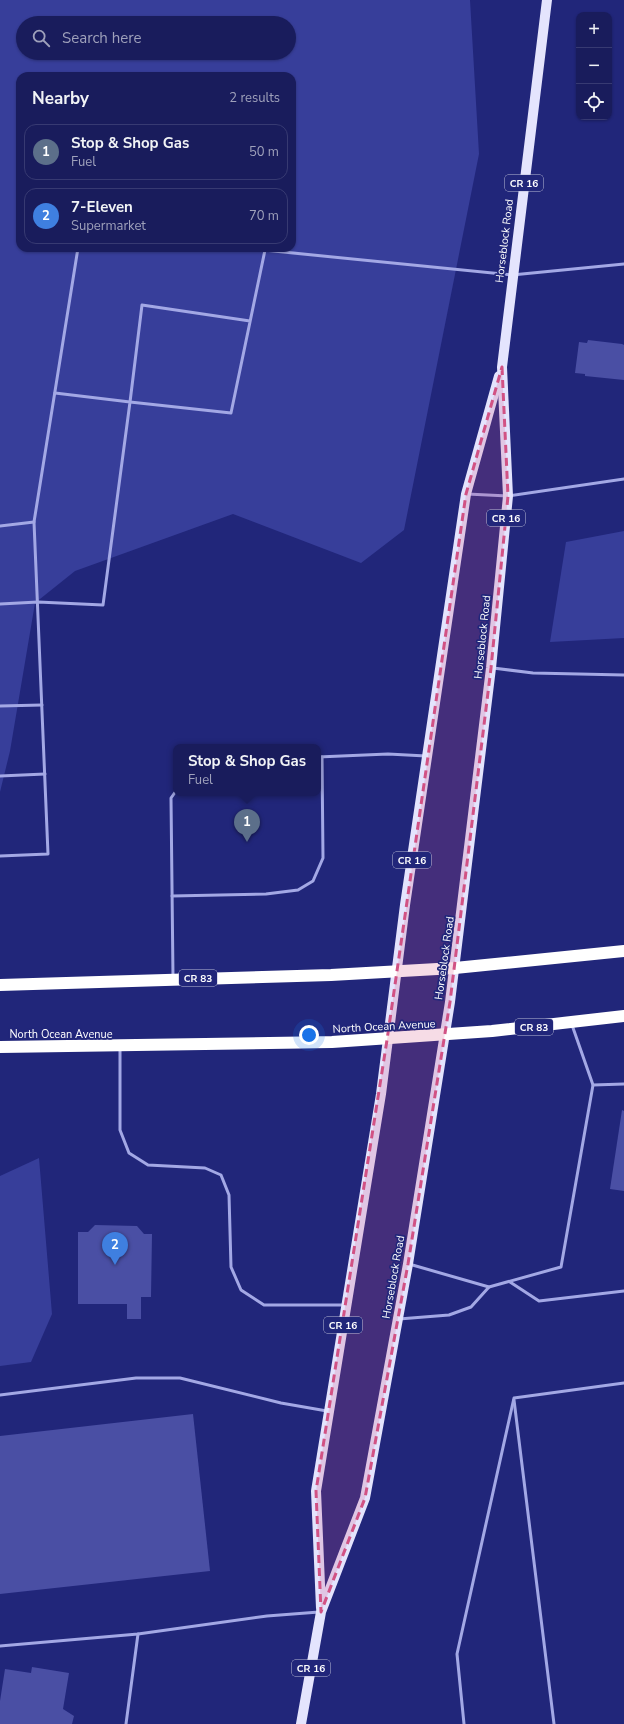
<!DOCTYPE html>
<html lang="en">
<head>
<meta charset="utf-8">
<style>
  body { margin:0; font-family:"Nunito Sans",sans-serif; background:#222562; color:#f1f3f6 }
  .controls { position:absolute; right:12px; top:12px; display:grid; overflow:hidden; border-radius:8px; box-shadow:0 1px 3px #0004 }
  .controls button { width:36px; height:36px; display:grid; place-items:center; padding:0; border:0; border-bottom:1px solid #373a72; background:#191c5c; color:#f1f3f6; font:20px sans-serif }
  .you { position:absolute; left:309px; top:1035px; width:14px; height:14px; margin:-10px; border:3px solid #fff; border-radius:50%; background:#1a73e8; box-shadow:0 0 0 6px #1a73e833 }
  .badge { display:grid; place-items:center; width:26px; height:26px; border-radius:50%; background:#e4f265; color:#fff; font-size:13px; font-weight:700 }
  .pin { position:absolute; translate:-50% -33px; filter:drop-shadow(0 1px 2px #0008) }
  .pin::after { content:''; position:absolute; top:21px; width:14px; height:12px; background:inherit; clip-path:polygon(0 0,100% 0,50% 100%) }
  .popup { position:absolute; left:173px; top:744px; width:148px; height:52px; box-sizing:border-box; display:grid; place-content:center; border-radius:8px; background:#191c5c; filter:drop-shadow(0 1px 3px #0005); font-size:13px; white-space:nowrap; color:#9fa1bb }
  .popup b { font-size:15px; color:#f1f3f6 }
  .popup::after { content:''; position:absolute; left:50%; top:100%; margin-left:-8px; border:8px solid transparent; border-top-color:#191c5c }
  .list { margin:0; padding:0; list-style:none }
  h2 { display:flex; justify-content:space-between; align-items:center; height:52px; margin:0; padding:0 16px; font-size:17px }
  h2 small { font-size:13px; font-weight:400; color:#9fa1bb }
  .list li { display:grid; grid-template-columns:26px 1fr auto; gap:12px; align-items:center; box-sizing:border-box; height:56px; margin:0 8px 8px; padding:0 8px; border:1px solid #373a72; border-radius:12px }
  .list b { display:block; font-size:15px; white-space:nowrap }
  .list p { margin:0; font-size:13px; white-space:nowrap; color:#9fa1bb }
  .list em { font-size:13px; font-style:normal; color:#9fa1bb }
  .icon { flex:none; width:22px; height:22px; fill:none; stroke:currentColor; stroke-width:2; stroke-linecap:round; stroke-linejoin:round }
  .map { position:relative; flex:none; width:624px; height:1724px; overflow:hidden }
  .search { position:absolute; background:#191c5c; box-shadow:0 1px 3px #0004; left:16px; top:16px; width:280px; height:44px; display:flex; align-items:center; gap:10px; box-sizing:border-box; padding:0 14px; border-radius:22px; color:#9fa1bb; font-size:15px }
  .panel { position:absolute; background:#191c5c; box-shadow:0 1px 3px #0004; left:16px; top:72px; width:280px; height:180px; border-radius:12px }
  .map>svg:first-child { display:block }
</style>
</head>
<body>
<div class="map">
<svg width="624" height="1724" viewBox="0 0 624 1724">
  <rect width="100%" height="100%" fill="#21267a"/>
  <g fill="#373e9a" fill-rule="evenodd">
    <path d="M0,0H470L479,154L404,530L361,563L233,514L75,571L35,603L10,751L0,792ZM23,23H289V53H23ZM20,76H292V248H20Z"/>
    <polygon points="624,531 624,638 550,642 566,542"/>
    <polygon points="39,1158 52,1314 31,1362 0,1366 0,1176"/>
  </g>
  <g fill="#4a4fa4">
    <polygon points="588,340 622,344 624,345 624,380 585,376 585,374 575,373 579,342 587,343"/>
    <polygon points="622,1110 624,1111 624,1191 610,1189"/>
    <polygon points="95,1225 137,1226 144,1234 152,1234 151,1297 141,1297 141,1319 127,1319 127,1304 78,1304 78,1232 88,1232"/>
    <polygon points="193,1414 210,1571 0,1594 0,1436"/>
    <polygon points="32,1667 69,1673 63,1709 74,1716 72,1724 0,1724 0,1701 5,1669 31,1673"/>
  </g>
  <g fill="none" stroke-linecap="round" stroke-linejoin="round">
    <g stroke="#a3a8e5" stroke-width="3">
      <polyline points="243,248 512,275 624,264"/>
      <polyline points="250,321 142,305 130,402 231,413 265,250"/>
      <polyline points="467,494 508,496 624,479"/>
      <polyline points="0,526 34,522"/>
      <polyline points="0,604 38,602 103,605 130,402 55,393"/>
      <polyline points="493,668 533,673 624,675"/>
      <polyline points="0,706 42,705"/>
      <polyline points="318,757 388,754 426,756"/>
      <polyline points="0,776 45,774"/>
      <polyline points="0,856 48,854 34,522 78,248"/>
      <polyline points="172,896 266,894 298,890 313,881 323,858 322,757"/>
      <polyline points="173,977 171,798 176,791"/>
      <polyline points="120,1047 120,1130 129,1153 148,1165 205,1168 221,1175 229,1195 231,1267 241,1290 264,1305 344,1305"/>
      <polyline points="593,1085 624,1084"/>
      <polyline points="409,1264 489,1287 561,1267 593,1085 572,1025"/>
      <polyline points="510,1282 539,1301 624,1291"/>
      <polyline points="399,1319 449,1315 471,1307 489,1287"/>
      <polyline points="0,1395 136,1378 180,1378 281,1403 327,1411"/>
      <polyline points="514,1400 554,1724"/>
      <polyline points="0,1646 138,1634 267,1616 319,1612"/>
      <polyline points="126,1724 138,1634"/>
      <polyline points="464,1724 457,1654 514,1398 624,1383"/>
    </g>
    <g stroke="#e4e4fd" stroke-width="10">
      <polyline points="321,1608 316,1491 381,1094 405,905 466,494 499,376"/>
      <polyline points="301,1724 321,1612 365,1498 408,1264 450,1002 491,668 508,496 502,367 547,0"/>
    </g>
    <g stroke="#fff" stroke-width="12">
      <polyline points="0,985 331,975 455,968 624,951"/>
      <polyline points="0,1047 332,1042 492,1031 624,1016"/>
    </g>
  </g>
  <path fill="#d15284" fill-opacity="0.2" stroke="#d15284" stroke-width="3" stroke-dasharray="8 5" stroke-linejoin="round" d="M502,367L508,496L491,668L450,1002L408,1264L365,1498L321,1612L316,1491L387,1040L466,494Z"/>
  <g text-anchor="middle" stroke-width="3.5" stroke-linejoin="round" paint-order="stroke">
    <g fill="#21267a" stroke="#bcbed7" stroke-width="1">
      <rect x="505" y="175" width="38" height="16" rx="3"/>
      <rect x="487" y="510" width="38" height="16" rx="3"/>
      <rect x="393" y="852" width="38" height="16" rx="3"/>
      <rect x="179" y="970" width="38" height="16" rx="3"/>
      <rect x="515" y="1019" width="38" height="16" rx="3"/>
      <rect x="324" y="1317" width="38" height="16" rx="3"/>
      <rect x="292" y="1660" width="38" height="16" rx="3"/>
    </g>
    <g font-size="10" font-weight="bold" fill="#fff">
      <text x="524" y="187">CR 16</text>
      <text x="506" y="522">CR 16</text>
      <text x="412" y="864">CR 16</text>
      <text x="198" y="982">CR 83</text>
      <text x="534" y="1031">CR 83</text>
      <text x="343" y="1329">CR 16</text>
      <text x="311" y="1672">CR 16</text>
    </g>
    <g font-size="11" fill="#fff" stroke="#21267a">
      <text transform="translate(504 241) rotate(-83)" y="4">Horseblock Road</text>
      <text transform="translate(482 637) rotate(-84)" y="4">Horseblock Road</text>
      <text transform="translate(444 958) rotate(-82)" y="4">Horseblock Road</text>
      <text transform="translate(384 1026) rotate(-3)" y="4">North Ocean Avenue</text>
      <text x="61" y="1038">North Ocean Avenue</text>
      <text transform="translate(393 1277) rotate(-80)" y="4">Horseblock Road</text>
    </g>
  </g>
</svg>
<div class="controls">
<button>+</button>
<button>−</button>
<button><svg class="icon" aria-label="locate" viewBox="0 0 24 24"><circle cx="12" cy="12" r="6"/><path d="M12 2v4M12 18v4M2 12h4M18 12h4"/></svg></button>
</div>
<div class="you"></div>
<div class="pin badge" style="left:247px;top:842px;background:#5c6f8a">1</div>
<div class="popup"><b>Stop &amp; Shop Gas</b>Fuel</div>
<div class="pin badge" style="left:115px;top:1265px;background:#3f7fe0">2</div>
<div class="search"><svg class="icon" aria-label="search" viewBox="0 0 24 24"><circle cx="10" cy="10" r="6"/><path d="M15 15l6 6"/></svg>Search here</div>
<section class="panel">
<h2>Nearby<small>2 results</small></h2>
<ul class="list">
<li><span class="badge" style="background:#5c6f8a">1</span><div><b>Stop &amp; Shop Gas</b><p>Fuel</p></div><em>50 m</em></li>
<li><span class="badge" style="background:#3f7fe0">2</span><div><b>7-Eleven</b><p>Supermarket</p></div><em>70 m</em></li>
</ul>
</section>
</div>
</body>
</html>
